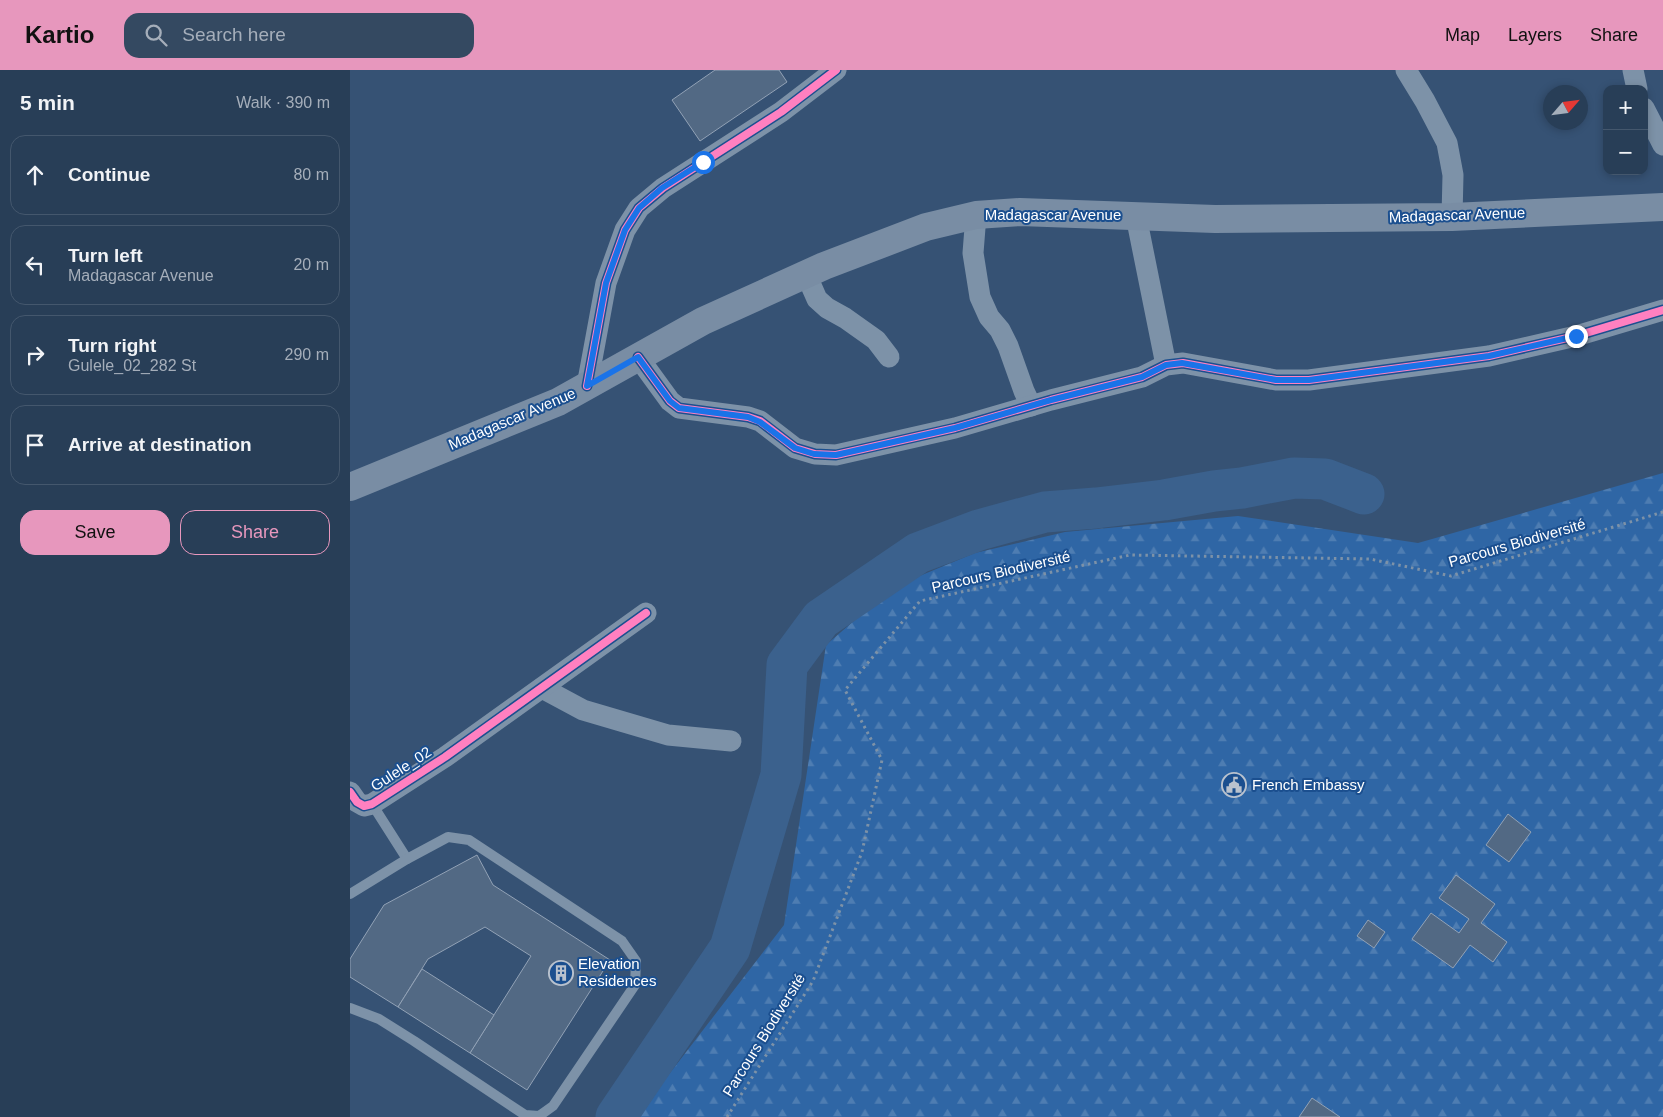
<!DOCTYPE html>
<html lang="en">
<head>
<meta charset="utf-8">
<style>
  body { margin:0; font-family:Helvetica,sans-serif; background:#344961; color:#f1f3f6 }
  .controls { position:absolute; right:15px; top:15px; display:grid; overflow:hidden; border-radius:10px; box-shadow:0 2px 8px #0003 }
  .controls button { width:45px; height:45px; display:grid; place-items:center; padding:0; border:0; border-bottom:1px solid #44576d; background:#283e57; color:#f1f3f6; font:25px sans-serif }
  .compass { position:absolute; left:1193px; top:15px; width:45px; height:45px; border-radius:50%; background:#283e57; box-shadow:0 2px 8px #0003; rotate:62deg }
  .stop { position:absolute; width:15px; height:15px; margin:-11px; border:4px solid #1a73e8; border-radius:50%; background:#fff }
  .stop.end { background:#1a73e8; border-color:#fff; box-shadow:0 1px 5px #0008 }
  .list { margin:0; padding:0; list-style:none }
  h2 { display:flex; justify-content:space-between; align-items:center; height:65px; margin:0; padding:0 20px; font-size:21px }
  h2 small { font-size:16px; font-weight:400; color:#a5aeba }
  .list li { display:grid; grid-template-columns:32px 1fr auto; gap:15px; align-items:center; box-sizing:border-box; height:80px; margin:0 10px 10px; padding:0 10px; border:1px solid #44576d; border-radius:15px }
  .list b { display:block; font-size:19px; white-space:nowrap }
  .list p { margin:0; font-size:16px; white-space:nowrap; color:#a5aeba }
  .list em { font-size:16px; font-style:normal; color:#a5aeba }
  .actions { display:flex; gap:10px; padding:15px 20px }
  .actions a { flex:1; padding:11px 0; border:1px solid #e797bd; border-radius:15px; text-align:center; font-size:18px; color:#e797bd }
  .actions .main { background:#e797bd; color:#111 }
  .icon { flex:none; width:28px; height:28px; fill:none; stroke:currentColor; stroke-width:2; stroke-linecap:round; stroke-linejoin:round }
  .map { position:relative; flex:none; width:1313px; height:1047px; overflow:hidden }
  header { display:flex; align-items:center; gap:30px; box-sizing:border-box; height:70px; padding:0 25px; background:#e797bd; color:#111 }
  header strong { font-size:24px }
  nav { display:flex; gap:28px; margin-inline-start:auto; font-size:18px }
  .search { width:350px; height:45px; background:#344961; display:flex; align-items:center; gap:12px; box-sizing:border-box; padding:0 18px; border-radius:15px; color:#a5aeba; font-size:19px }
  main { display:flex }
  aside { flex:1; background:#283e57 }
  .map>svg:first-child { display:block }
</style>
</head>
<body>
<header>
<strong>Kartio</strong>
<div class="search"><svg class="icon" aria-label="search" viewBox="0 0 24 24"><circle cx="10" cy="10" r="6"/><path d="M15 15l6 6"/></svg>Search here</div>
<nav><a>Map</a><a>Layers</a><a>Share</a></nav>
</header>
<main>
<aside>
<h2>5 min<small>Walk · 390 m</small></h2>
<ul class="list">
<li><svg class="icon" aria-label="ahead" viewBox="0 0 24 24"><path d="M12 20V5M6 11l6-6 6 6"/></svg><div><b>Continue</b></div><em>80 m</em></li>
<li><svg class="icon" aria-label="left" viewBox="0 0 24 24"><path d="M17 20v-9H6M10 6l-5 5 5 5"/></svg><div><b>Turn left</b><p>Madagascar Avenue</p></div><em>20 m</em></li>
<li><svg class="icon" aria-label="right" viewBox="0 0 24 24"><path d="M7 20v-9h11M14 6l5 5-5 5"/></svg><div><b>Turn right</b><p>Gulele_02_282 St</p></div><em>290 m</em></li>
<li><svg class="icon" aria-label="arrive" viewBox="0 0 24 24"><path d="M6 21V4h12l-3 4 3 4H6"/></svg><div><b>Arrive at destination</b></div></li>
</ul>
<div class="actions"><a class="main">Save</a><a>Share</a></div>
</aside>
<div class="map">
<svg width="1313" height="1047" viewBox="0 0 1313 1047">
  <defs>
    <pattern id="forest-firs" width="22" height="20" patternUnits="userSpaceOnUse" patternTransform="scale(1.25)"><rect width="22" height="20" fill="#2f66a5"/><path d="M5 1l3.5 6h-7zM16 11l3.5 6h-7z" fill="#4e7db2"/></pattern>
  </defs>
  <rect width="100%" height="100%" fill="#365274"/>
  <polygon fill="url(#forest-firs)" points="1313,403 1313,1047 286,1047 434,855 476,575 543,517 625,483 715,462 888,446 1068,473"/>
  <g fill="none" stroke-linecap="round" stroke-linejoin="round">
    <polyline stroke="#3b618d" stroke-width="41" points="266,1047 380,878 431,705 437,595 471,549 568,483 629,460 695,442 746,438 814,430 864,421 892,418 944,408 975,409 1014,424"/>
  </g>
  <g fill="#526984" stroke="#92a2b6">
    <polygon points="365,0 429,0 437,12 350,71 322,30"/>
    <polygon points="1158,744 1181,762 1159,792 1136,775"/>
    <polygon points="127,785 143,815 260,890 177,1020 120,983 181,886 135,857 78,889 48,937 0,907 0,889 34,835"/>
    <polygon points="1106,805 1145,834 1131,853 1157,872 1143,892 1120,875 1103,898 1062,869 1081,843 1109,863 1119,849 1089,828"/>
    <polygon points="1018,850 1035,862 1024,878 1007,866"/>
    <polygon points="72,899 144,945 120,983 48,937"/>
    <polygon points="962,1028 990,1047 949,1047"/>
  </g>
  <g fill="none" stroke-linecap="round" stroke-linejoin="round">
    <polyline stroke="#7d92a8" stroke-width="3" stroke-dasharray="2.5 4" stroke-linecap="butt" points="377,1047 463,911 512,782 532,690 495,620 570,531 780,485 1020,489 1101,506 1313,442"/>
    <g stroke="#7d92a8" stroke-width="10">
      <polyline points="22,734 57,789"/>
      <polyline points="0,824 57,789 98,767 119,770 272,871 286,891 285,915 203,1036 189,1046 175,1045 64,971 29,949 0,938"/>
    </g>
    <g stroke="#7d92a8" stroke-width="21">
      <polyline points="1056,0 1075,31 1097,73 1103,105 1102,147"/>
      <polyline points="1283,0 1287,19"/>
      <polyline points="1294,38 1313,75"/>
      <polyline points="626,145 623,183 630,227 639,247 650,260 658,276 674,321 681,336"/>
      <polyline points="786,146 816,295"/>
      <polyline points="456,204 467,229 477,238 495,248 526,270 539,287"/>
      <polyline points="288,287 320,331 329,338 398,347 410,351 445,378 465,384 486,385 605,358 701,330 792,307 816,295 833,293 926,310 959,310 1139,286 1226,266 1313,240"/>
      <polyline points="237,316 256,213 275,160 289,138 313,118 431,42 486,0"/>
      <polyline points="192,618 233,640 318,665 381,671"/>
      <polyline points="0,722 7,732 14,736 22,734 95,687 296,543"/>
    </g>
    <polyline stroke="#798da4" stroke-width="28" points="0,417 208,332 353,251 474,196 576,157 626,145 670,142 865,149 1102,147 1313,137"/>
    <defs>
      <g id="cycleway">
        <polyline points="288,287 320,331 329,338 398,347 410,351 445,378 465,384 486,385 605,358 701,330 792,307 816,295 833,293 926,310 959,310 1139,286 1226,266 1313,240"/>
        <polyline points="237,316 256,213 275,160 289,138 313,118 431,42 486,0"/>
        <polyline points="0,722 7,732 14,736 22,734 95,687 296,543"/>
      </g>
    </defs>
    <use href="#cycleway" stroke="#1b4f8f" stroke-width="11"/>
    <use href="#cycleway" stroke="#ff80c0" stroke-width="8"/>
  </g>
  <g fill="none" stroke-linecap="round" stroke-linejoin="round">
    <polyline stroke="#1a73e8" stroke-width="6" points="353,92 312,118 289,138 275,160 256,213 237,316 288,287 320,331 329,338 398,347 410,352 445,378 464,384 486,385 605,358 701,330 792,307 816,295 832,293 926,310 959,310 1139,286 1226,266"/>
  </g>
  <defs>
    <symbol id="civic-ring" viewBox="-11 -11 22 22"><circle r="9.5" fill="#1b4f8f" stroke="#b9c2ce" stroke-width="1.5"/><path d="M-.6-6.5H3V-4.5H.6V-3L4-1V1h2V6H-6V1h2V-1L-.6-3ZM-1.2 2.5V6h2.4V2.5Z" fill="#b9c2ce"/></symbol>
    <symbol id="building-ring" viewBox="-11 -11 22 22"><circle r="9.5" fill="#1b4f8f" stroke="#b9c2ce" stroke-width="1.5"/><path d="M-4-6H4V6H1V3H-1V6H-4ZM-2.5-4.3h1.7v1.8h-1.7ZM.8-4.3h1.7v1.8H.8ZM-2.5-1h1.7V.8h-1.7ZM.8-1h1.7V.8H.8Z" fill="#b9c2ce"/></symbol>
  </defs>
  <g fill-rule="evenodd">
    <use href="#civic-ring" x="870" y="701" width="28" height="28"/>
    <use href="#building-ring" x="197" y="889" width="28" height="28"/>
  </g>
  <g text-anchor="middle" stroke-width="4" stroke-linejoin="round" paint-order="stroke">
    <g font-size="15" fill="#fff" stroke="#1b4f8f">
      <text x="703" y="150">Madagascar Avenue</text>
      <text transform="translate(1107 145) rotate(-2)" y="5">Madagascar Avenue</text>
      <text transform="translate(162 349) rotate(-23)" y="5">Madagascar Avenue</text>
      <text transform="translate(1167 473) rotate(-16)" y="5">Parcours Biodiversité</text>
      <text transform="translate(651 502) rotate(-13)" y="5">Parcours Biodiversité</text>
      <text transform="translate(51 699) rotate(-33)" y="5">Gulele_02</text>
      <text transform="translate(414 965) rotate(-58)" y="5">Parcours Biodiversité</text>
    </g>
    <g font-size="15" fill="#fff" stroke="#1b4f8f" text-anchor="start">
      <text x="902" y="720">French Embassy</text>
      <text x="228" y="899">Elevation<tspan x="228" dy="17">Residences</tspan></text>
    </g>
  </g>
</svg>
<div class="controls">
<button>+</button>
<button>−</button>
</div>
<svg class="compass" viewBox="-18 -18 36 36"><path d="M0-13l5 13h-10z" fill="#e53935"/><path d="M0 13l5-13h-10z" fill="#a5aeba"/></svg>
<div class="stop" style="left:353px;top:92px"></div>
<div class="stop end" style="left:1226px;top:266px"></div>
</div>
</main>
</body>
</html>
